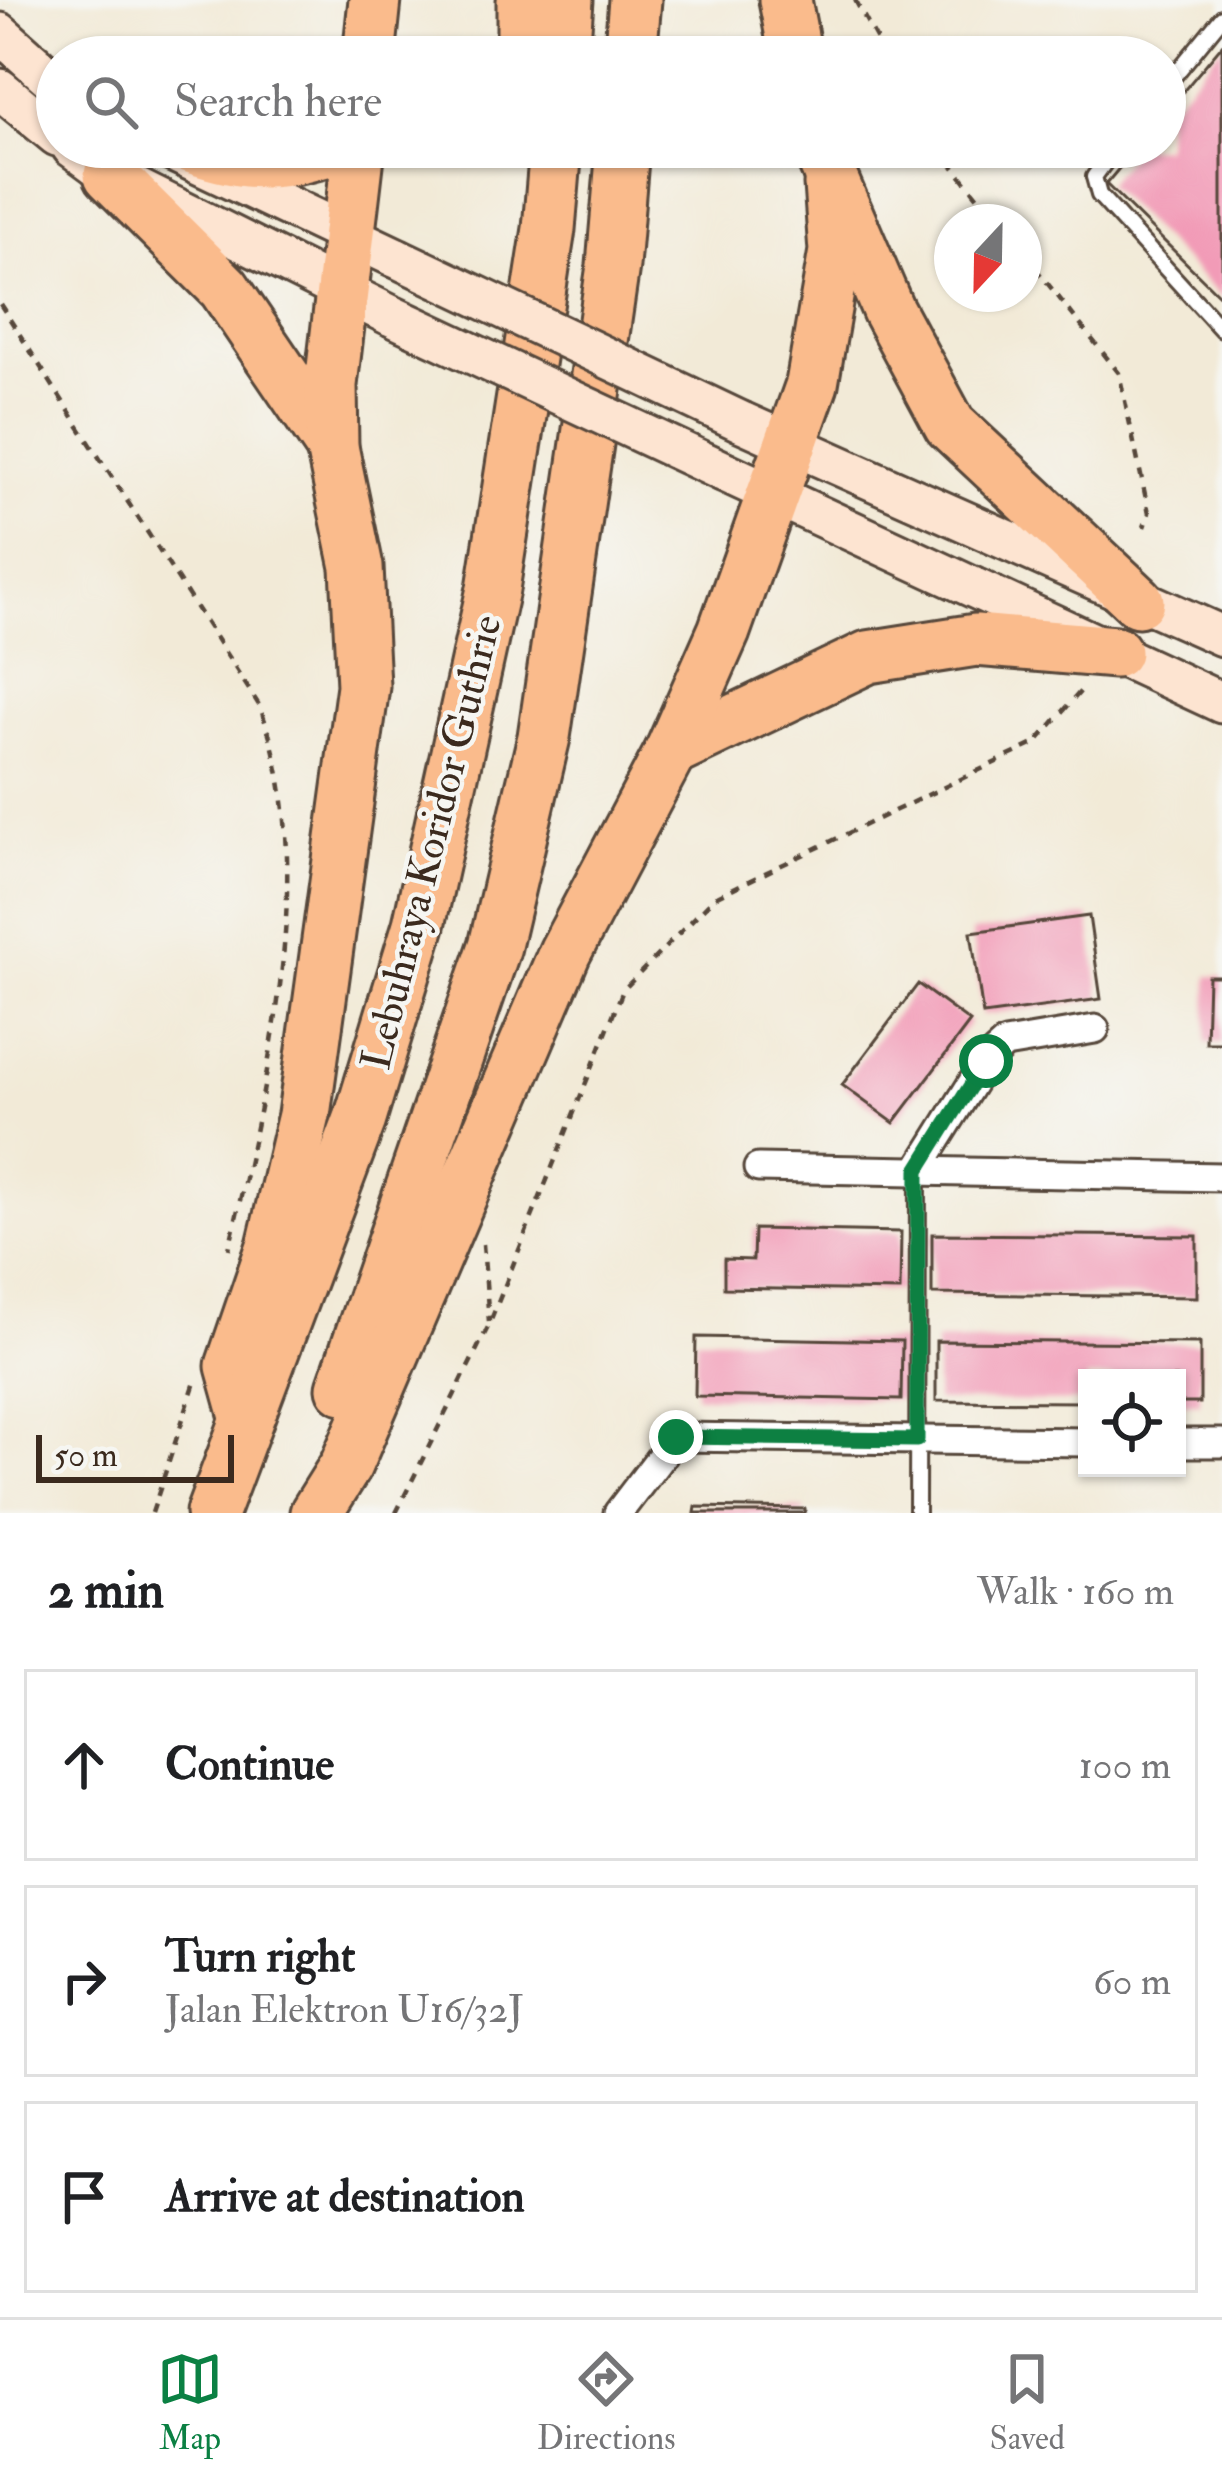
<!DOCTYPE html>
<html lang="en">
<head>
<meta charset="utf-8">
<style>
  body { margin:0; font-family:"IM FELL Double Pica",serif; background:#f6f6f6; color:#202124 }
  .controls { position:absolute; right:36px; bottom:36px; display:grid; overflow:hidden; border-radius:0px; box-shadow:0 3px 9px #0004 }
  .controls button { width:108px; height:108px; display:grid; place-items:center; padding:0; border:0; border-bottom:3px solid #e0e0e0; background:#fff; color:#202124; font:60px sans-serif }
  .compass { position:absolute; left:934px; top:204px; width:108px; height:108px; border-radius:50%; background:#fff; box-shadow:0 3px 9px #0004; rotate:202deg }
  .scale { position:absolute; left:36px; bottom:30px; width:198px; box-sizing:border-box; padding-left:12px; border:6px solid #3b2a1e; border-top:0; font-size:33px; line-height:42px; white-space:nowrap; color:#3b2a1e; -webkit-text-stroke:9px #f6f6f2; paint-order:stroke }
  .stop { position:absolute; width:36px; height:36px; margin:-27px; border:9px solid #0b8043; border-radius:50%; background:#fff }
  .stop.end { background:#0b8043; border-color:#fff; box-shadow:0 3px 12px #0008 }
  .list { margin:0; padding:0; list-style:none }
  h2 { display:flex; justify-content:space-between; align-items:center; height:156px; margin:0; padding:0 48px; font-size:51px }
  h2 small { font-size:39px; font-weight:400; color:#757577 }
  .list li { display:grid; grid-template-columns:78px 1fr auto; gap:36px; align-items:center; box-sizing:border-box; height:192px; margin:0 24px 24px; padding:0 24px; border:3px solid #e0e0e0; border-radius:0px }
  .list b { display:block; font-size:45px; white-space:nowrap }
  .list p { margin:0; font-size:39px; white-space:nowrap; color:#757577 }
  .list em { font-size:39px; font-style:normal; color:#757577 }
  .icon { flex:none; width:66px; height:66px; fill:none; stroke:currentColor; stroke-width:2; stroke-linecap:round; stroke-linejoin:round }
  .map { position:relative; flex:none; width:1222px; height:1513px; overflow:hidden }
  .search { position:absolute; background:#fff; box-shadow:0 3px 9px #0004; left:36px; right:36px; top:36px; height:132px; display:flex; align-items:center; gap:30px; box-sizing:border-box; padding:0 42px; border-radius:66px; color:#757577; font-size:45px }
  .sheet { height:804px; background:#fff }
  nav { display:flex; justify-content:space-around; align-items:center; box-sizing:border-box; height:168px; border-top:3px solid #e0e0e0; background:#fff; font-size:33px; color:#757577 }
  nav a { display:grid; justify-items:center; gap:6px }
  nav .on { color:#0b8043 }
  .map>svg:first-child { display:block }
</style>
</head>
<body>
<div class="map">
<svg width="1222" height="1513" viewBox="0 0 1222 1513">
  <rect width="100%" height="100%" fill="#f6f6f2"/>
  <filter id="ink" filterUnits="userSpaceOnUse"><feTurbulence type="fractalNoise" baseFrequency=".00833" numOctaves="2"/><feDisplacementMap in="SourceGraphic" scale="24" xChannelSelector="R" yChannelSelector="G"/><feConvolveMatrix kernelMatrix="1 2 1 2 8 2 1 2 1" color-interpolation-filters="sRGB"/></filter>
  <filter id="wash" filterUnits="userSpaceOnUse"><feTurbulence type="fractalNoise" baseFrequency=".004" numOctaves="4" result="noise"/><feDisplacementMap in="SourceGraphic" scale="48" xChannelSelector="R" yChannelSelector="G"/><feGaussianBlur stdDeviation="2.7" result="paint"/><feColorMatrix in="noise" values="0 0 0 0 0 0 0 0 0 0 0 0 0 0 0 0 0 1.4 0 .05"/><feComposite in="paint" operator="in"/></filter>
  <g filter="url(#wash)">
    <rect width="100%" height="100%" fill="#f2ead7"/>
    <g id="blocks">
      <g fill="#f29bb7">
        <polygon points="1222,45 1222,298 1106,184 1137,147 1165,147 1165,113"/>
        <polygon points="1089,916 1101,999 983,1015 971,932"/>
        <polygon points="1208,976 1222,976 1222,1043 1206,1043"/>
        <polygon points="918,984 970,1022 894,1123 842,1085"/>
        <polygon points="754,1229 901,1232 900,1291 724,1288 724,1259 753,1260"/>
        <polygon points="932,1234 1197,1236 1197,1297 932,1294"/>
        <polygon points="696,1337 902,1341 901,1400 695,1396"/>
        <polygon points="936,1341 1200,1343 1200,1403 1177,1403 1177,1378 1087,1378 1087,1402 936,1401"/>
        <polygon points="696,1507 805,1509 805,1513 695,1513"/>
      </g>
    </g>
  </g>
  <g filter="url(#ink)">
    <use href="#blocks" fill-opacity="0" stroke="#56473a" stroke-width="3"/>
    <g fill="none" stroke-linecap="round" stroke-linejoin="round">
      <defs>
        <g id="lane">
          <polyline points="1165,87 1222,17"/>
          <polyline points="1116,147 1094,177 1099,195 1222,330"/>
          <polyline points="917,1513 918,1170"/>
        </g>
        <g id="street">
          <polyline points="758,1168 1222,1177"/>
          <polyline points="918,1170 986,1061 1005,1044 1095,1029"/>
          <polyline points="1177,1443 1222,1443"/>
          <polyline points="618,1513 676,1437 1087,1442"/>
        </g>
        <g id="secondary">
          <polyline points="0,33 57,84"/>
          <polyline points="0,89 57,136"/>
          <polyline points="72,147 110,175 392,316"/>
          <polyline points="163,147 397,258"/>
          <polyline points="742,422 1222,636"/>
          <polyline points="725,472 1222,703"/>
        </g>
        <g id="highway">
          <polyline points="523,0 523,57"/>
          <polyline points="785,0 796,57"/>
          <polyline points="369,57 375,0"/>
          <polyline points="563,57 567,0"/>
          <polyline points="630,57 635,0"/>
          <path d="M190,147C250,168 278,166 339,147"/>
          <polyline points="818,147 888,310 950,425 1138,601"/>
          <polyline points="110,175 224,288 332,447"/>
          <polyline points="671,751 868,657 976,640 1115,652"/>
          <polyline points="343,1388 495,946 544,737 613,266 623,147"/>
          <polyline points="245,1413 232,1366 273,1246 304,1115 363,686 357,567 332,447 331,385 359,147"/>
          <polyline points="212,1513 360,1119 419,925 493,589 549,229 556,147"/>
          <polyline points="316,1513 346,1465 565,952 671,751 724,631 812,384 835,251 830,184"/>
        </g>
      </defs>
      <use href="#lane" stroke="#56473a" stroke-width="20"/>
      <use href="#street" stroke="#56473a" stroke-width="33"/>
      <use href="#secondary" stroke="#56473a" stroke-width="45"/>
      <use href="#highway" stroke="#56473a" stroke-width="57"/>
      <g stroke="#56473a" stroke-width="4.5" stroke-dasharray="9 9" stroke-linecap="butt">
        <polyline points="855,0 886,57"/>
        <polyline points="938,147 998,222"/>
        <polyline points="1024,254 1119,373 1149,513 1144,527"/>
        <path d="M0,304L259,705C322,860 265,1090 229,1249"/>
        <polyline points="483,1244 489,1322"/>
        <polyline points="152,1513 195,1382"/>
        <polyline points="396,1513 489,1325 623,990 715,897 1036,743 1085,686"/>
      </g>
      <use href="#lane" stroke="#fff" stroke-width="14"/>
      <use href="#street" stroke="#fff" stroke-width="27"/>
      <use href="#secondary" stroke="#fde4d1" stroke-width="39"/>
      <use href="#highway" stroke="#fabb8c" stroke-width="51"/>
      <defs>
        <g id="secondary-bridge">
          <polyline points="397,258 742,422"/>
          <polyline points="392,316 725,472"/>
        </g>
      </defs>
      <use href="#secondary-bridge" stroke="#56473a" stroke-width="45" stroke-linecap="butt"/>
      <use href="#secondary-bridge" stroke="#fde4d1" stroke-width="39"/>
    </g>
  </g>
  <g fill="none" stroke-linecap="round" stroke-linejoin="round" filter="url(#ink)">
    <polyline stroke="#0b8043" stroke-width="15" points="676,1437 917,1440 918,1170 986,1061"/>
  </g>
  <g text-anchor="middle" stroke-width="9" stroke-linejoin="round" paint-order="stroke">
    <g font-size="42" fill="#3b2a1e" stroke="#f6f6f2">
      <text transform="translate(430 842) rotate(-76)" y="15">Lebuhraya Koridor Guthrie</text>
    </g>
  </g>
</svg>
<div class="controls">
<button><svg class="icon" aria-label="locate" viewBox="0 0 24 24"><circle cx="12" cy="12" r="6"/><path d="M12 2v4M12 18v4M2 12h4M18 12h4"/></svg></button>
</div>
<svg class="compass" viewBox="-18 -18 36 36"><path d="M0-13l5 13h-10z" fill="#e53935"/><path d="M0 13l5-13h-10z" fill="#757577"/></svg>
<div class="scale">50 m</div>
<div class="stop" style="left:986px;top:1061px"></div>
<div class="stop end" style="left:676px;top:1437px"></div>
<div class="search"><svg class="icon" aria-label="search" viewBox="0 0 24 24"><circle cx="10" cy="10" r="6"/><path d="M15 15l6 6"/></svg>Search here</div>
</div>
<section class="sheet">
<h2>2 min<small>Walk · 160 m</small></h2>
<ul class="list">
<li><svg class="icon" aria-label="ahead" viewBox="0 0 24 24"><path d="M12 20V5M6 11l6-6 6 6"/></svg><div><b>Continue</b></div><em>100 m</em></li>
<li><svg class="icon" aria-label="right" viewBox="0 0 24 24"><path d="M7 20v-9h11M14 6l5 5-5 5"/></svg><div><b>Turn right</b><p>Jalan Elektron U16/32J</p></div><em>60 m</em></li>
<li><svg class="icon" aria-label="arrive" viewBox="0 0 24 24"><path d="M6 21V4h12l-3 4 3 4H6"/></svg><div><b>Arrive at destination</b></div></li>
</ul>
</section>
<nav>
<a class="on"><svg class="icon" aria-label="map" viewBox="0 0 24 24"><path d="M3 6l6-2 6 2 6-2v14l-6 2-6-2-6 2zM9 4v14M15 6v14"/></svg>Map</a>
<a><svg class="icon" aria-label="directions" viewBox="0 0 24 24"><path d="M12 3l9 9-9 9-9-9zM9 14v-3h6M13 9l2 2-2 2"/></svg>Directions</a>
<a><svg class="icon" aria-label="saved" viewBox="0 0 24 24"><path d="M7 4h10v16l-5-4-5 4z"/></svg>Saved</a>
</nav>
</body>
</html>
